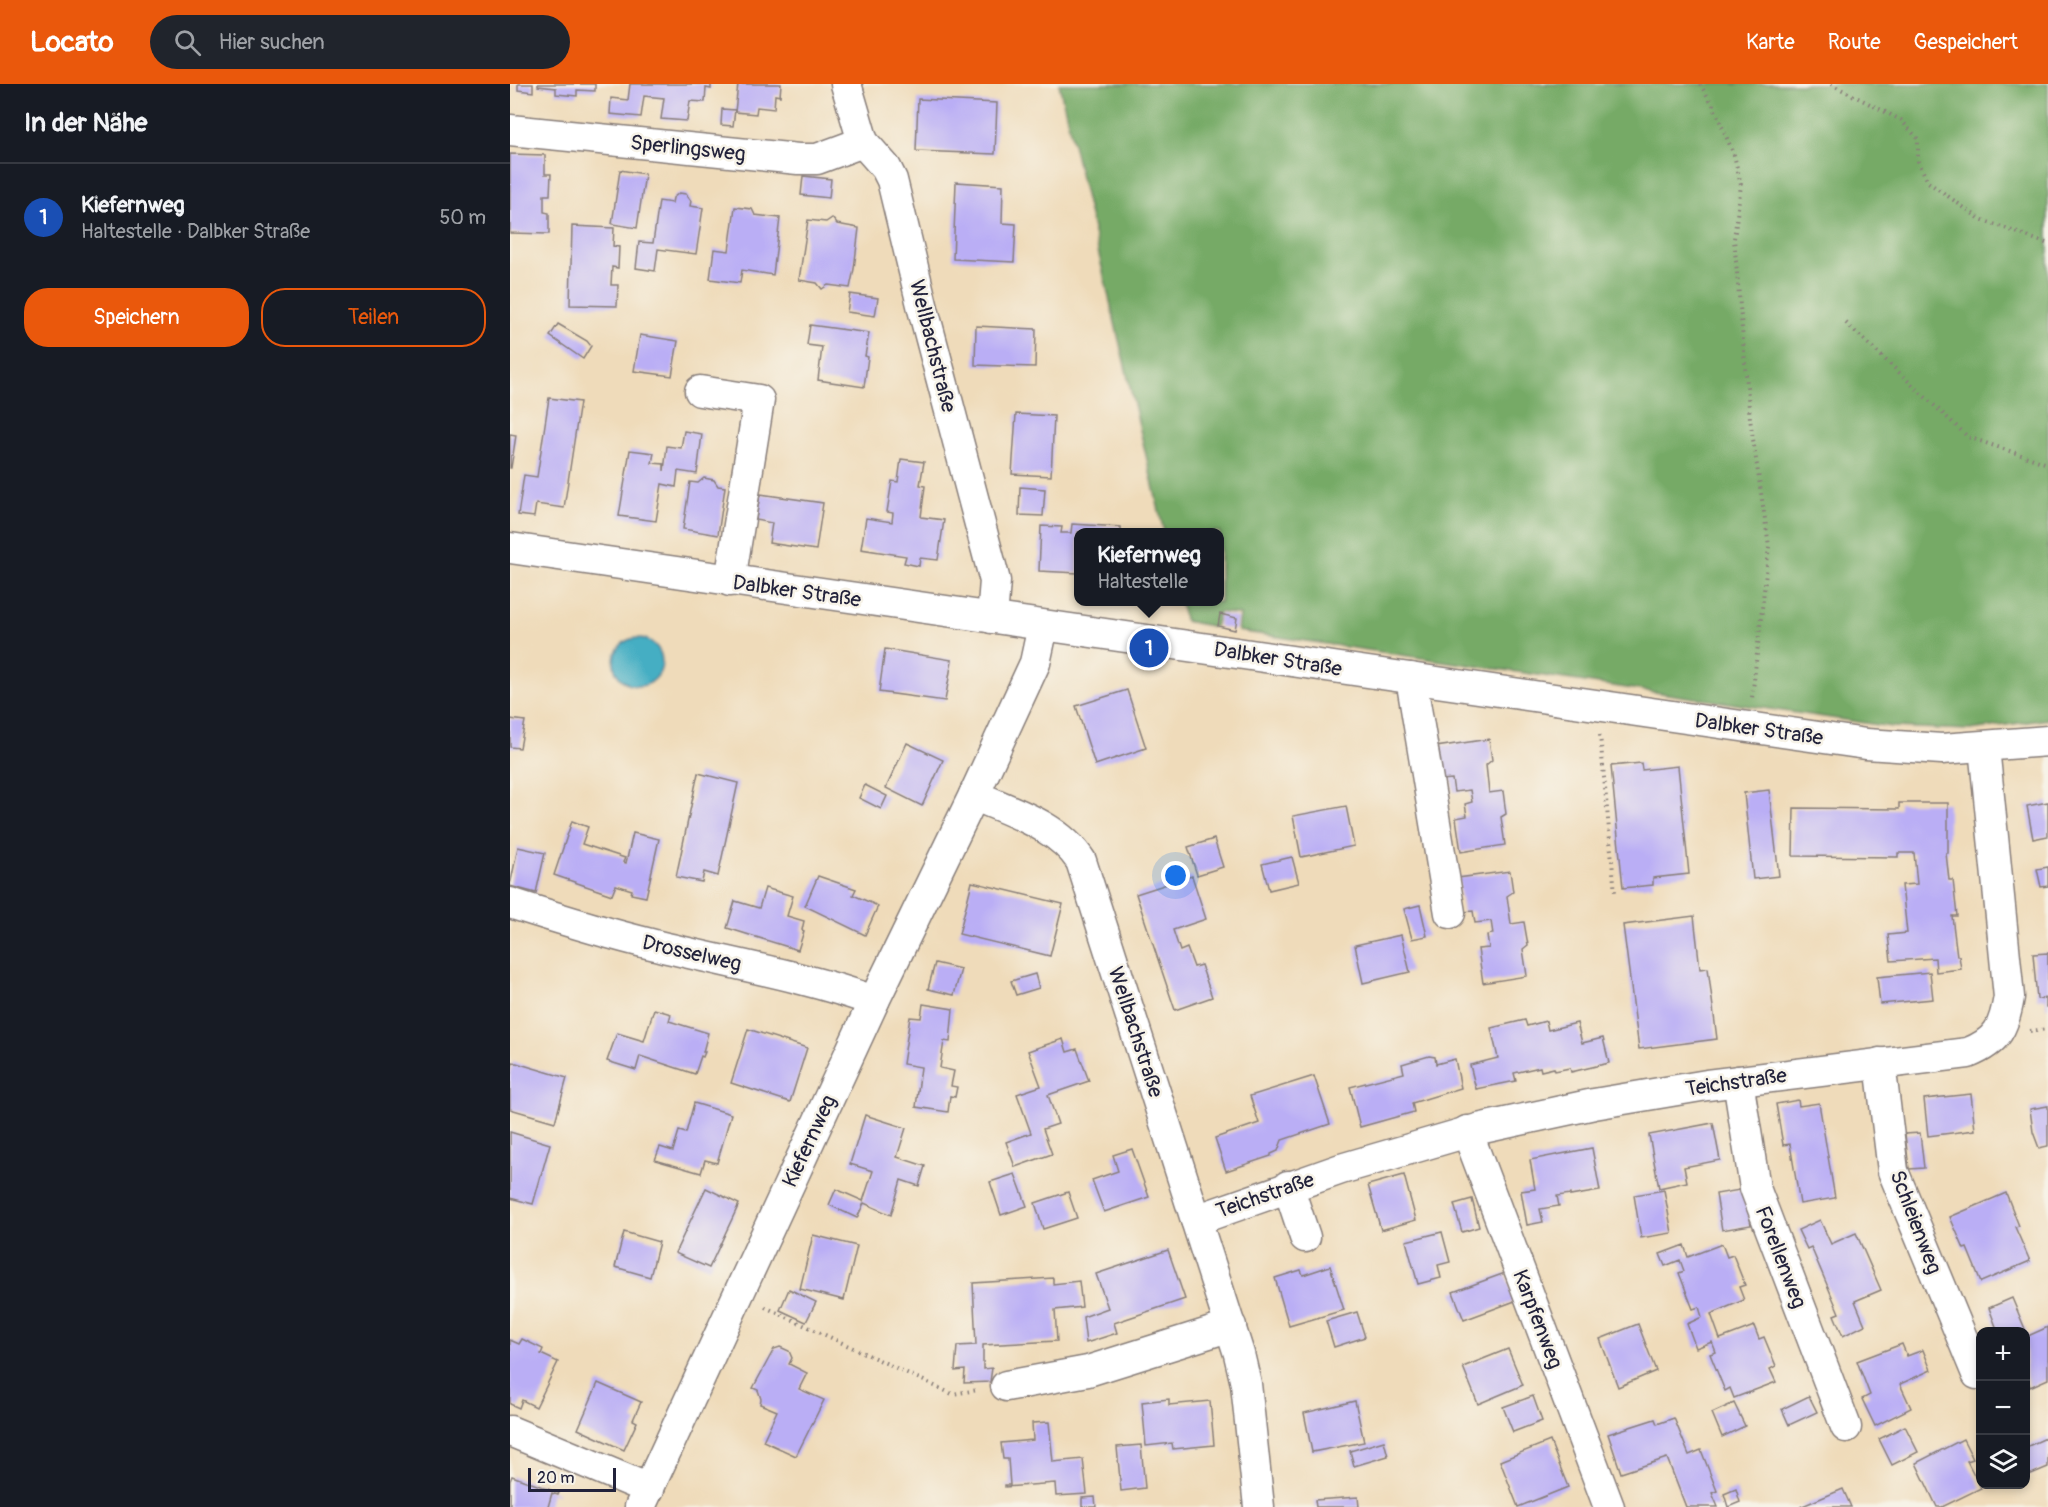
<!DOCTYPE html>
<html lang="de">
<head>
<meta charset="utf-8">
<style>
  body { margin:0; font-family:Pangolin,sans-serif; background:#20242c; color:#f1f3f6 }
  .controls { position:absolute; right:18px; bottom:18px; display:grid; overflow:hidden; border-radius:12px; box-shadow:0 3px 9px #0003 }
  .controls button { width:54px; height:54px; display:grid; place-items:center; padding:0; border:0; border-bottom:2px solid #363941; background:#171b24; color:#f1f3f6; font:30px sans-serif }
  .scale { position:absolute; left:18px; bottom:15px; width:88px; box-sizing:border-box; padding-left:6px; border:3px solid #22223b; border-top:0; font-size:16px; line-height:21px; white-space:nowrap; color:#22223b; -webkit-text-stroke:4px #f7f3e8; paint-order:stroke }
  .you { position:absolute; left:666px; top:792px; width:21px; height:21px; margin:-15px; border:4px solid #fff; border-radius:50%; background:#1a73e8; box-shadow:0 0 0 9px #1a73e833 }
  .badge { display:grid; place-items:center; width:39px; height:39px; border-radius:50%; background:#ea580c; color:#fff; font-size:20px; font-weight:700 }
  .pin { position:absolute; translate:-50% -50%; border:3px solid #fff; box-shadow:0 2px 6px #0006 }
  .popup { position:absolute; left:564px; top:444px; width:150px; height:78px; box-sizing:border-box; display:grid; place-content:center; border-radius:12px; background:#171b24; filter:drop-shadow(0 2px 4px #0005); font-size:20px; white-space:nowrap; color:#9ea1a6 }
  .popup b { font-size:22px; color:#f1f3f6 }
  .popup::after { content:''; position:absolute; left:50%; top:100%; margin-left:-12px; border:12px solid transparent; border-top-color:#171b24 }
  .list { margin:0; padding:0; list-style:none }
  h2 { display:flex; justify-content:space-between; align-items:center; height:78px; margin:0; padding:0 24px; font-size:26px }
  h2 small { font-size:20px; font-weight:400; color:#9ea1a6 }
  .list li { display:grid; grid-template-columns:39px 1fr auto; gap:18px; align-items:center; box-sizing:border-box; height:108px; padding:0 24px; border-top:2px solid #363941 }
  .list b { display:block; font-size:22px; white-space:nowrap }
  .list p { margin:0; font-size:20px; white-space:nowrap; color:#9ea1a6 }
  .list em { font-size:20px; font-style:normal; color:#9ea1a6 }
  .actions { display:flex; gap:12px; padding:18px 24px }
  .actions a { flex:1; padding:14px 0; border:2px solid #ea580c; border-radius:24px; text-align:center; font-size:21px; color:#ea580c }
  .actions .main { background:#ea580c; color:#fff }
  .icon { flex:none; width:33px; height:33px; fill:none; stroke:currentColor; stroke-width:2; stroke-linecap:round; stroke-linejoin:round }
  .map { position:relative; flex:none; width:1538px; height:1423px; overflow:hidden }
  header { display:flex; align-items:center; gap:36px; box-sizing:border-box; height:84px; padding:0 30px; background:#ea580c; color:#fff }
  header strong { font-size:28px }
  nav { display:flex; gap:33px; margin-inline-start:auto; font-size:21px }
  .search { width:420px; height:54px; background:#20242c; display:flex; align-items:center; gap:15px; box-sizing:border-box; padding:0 21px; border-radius:33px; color:#9ea1a6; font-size:22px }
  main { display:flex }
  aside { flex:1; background:#171b24 }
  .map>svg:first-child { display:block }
</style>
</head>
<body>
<header>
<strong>Locato</strong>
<div class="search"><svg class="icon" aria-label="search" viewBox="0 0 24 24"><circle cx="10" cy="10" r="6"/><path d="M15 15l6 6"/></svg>Hier suchen</div>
<nav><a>Karte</a><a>Route</a><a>Gespeichert</a></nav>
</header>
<main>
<aside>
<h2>In der Nähe<small></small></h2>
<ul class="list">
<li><span class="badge" style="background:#1a4fb4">1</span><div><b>Kiefernweg</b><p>Haltestelle · Dalbker Straße</p></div><em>50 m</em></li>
</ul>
<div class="actions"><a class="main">Speichern</a><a>Teilen</a></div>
</aside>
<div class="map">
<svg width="1538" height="1423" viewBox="0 0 1538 1423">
  <rect width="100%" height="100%" fill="#f7f3e8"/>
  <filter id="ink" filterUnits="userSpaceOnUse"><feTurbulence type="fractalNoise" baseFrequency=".0167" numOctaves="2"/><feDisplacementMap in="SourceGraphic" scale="12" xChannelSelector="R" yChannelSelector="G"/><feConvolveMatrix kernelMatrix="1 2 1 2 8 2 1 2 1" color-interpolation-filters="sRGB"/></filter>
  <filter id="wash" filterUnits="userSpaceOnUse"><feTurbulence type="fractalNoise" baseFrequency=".008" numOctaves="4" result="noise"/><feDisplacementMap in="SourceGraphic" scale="24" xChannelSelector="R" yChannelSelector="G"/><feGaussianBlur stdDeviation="1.35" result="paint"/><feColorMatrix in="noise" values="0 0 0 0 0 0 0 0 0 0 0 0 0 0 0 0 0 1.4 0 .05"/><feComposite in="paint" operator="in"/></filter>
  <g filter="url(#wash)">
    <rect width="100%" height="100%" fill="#efdbba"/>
    <polygon fill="#76aa66" stroke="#4c6650" stroke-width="1.5" points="549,0 1538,0 1538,635 1460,646 1382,643 728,547 730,531 709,528 705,543 675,537 670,518 710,518 710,448 654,448"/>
    <circle fill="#44aec3" stroke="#33687f" stroke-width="1.5" cx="128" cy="578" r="24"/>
    <g id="blocks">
      <g fill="#baaef5">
        <polygon points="8,0 23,0 23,8 8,6"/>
        <polygon points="28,0 85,0 85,7 67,6 67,12 46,10 46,4 28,2"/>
        <polygon points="120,0 201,0 201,5 196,4 195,18 180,17 177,37 151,35 154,14 134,12 131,33 100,30 101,14 118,16"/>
        <polygon points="228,0 271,0 270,12 265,11 264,25 247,23 246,30 225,28"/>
        <polygon points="408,15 487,19 485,70 406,67"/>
        <polygon points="212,25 225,26 223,42 211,41"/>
        <polygon points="0,70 35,71 35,90 41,90 40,111 34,111 34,128 39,129 39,150 0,149"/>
        <polygon points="110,86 135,90 127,144 102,140"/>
        <polygon points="293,92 321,95 319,114 291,111"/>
        <polygon points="446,98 493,101 492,139 506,140 504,178 443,175"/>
        <polygon points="169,109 176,110 181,117 180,122 193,124 186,170 148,165 145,187 126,184 129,158 143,159 149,117 162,119 163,114"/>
        <polygon points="225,123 242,125 245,131 270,134 263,191 232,186 230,199 200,195 204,165 219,167"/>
        <polygon points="322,134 327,140 349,144 344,185 340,204 318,201 312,205 307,199 289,196 298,136 316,138"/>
        <polygon points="62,142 104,144 103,162 109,163 108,184 102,183 101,201 108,201 107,222 60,221"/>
        <polygon points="340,210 368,214 365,232 337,228"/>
        <polygon points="48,240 77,257 81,262 73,275 40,252"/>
        <polygon points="300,241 359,249 355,272 358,273 354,303 308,296 312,263 297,261"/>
        <polygon points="466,242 526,245 525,283 465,281"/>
        <polygon points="130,251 168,257 162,292 124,287"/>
        <polygon points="39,314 70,318 54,424 26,420 24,433 8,431 14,391 27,393"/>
        <polygon points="506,330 544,332 541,392 502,390"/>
        <polygon points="174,347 192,350 187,390 168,387 166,403 152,400 146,437 109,432 120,366 144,369 142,379 154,380 154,387 157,362 171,364"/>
        <polygon points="0,350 6,351 1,384 0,384"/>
        <polygon points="391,375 414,378 410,401 415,402 411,433 434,436 428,476 410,474 409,482 394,479 396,472 351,465 356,434 382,438 383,429 377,428 382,397 388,398"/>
        <polygon points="194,394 204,396 208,402 215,403 208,451 173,445 180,398 188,399"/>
        <polygon points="510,403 535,405 533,432 509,431"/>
        <polygon points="250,410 313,419 306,466 259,459 262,439 246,436"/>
        <polygon points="562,440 611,443 611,448 568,448 568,489 529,487 531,442 552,443 551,449 561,449"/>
        <polygon points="710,530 727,534 725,546 708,542"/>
        <polygon points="643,563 660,567 658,578 640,575"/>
        <polygon points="375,565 442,576 435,617 369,608"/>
        <polygon points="617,606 636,664 585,681 566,622"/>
        <polygon points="0,635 15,637 10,664 0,663"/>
        <polygon points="979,655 982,676 976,681 979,709 993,707 996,730 991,733 995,761 951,768 946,734 957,732 955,720 962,718 960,706 944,708 942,695 931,696 926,663"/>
        <polygon points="397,659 433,676 412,722 376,704"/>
        <polygon points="1131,679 1132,686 1168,682 1179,790 1143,794 1143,801 1113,804 1101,682"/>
        <polygon points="188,689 228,699 208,792 194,788 192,798 166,793"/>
        <polygon points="355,701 377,712 371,725 349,714"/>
        <polygon points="1259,706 1269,792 1243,795 1234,709"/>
        <polygon points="1538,718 1538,752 1523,755 1517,722"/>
        <polygon points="1389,719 1438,719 1438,769 1436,769 1439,796 1443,796 1447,832 1442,832 1447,872 1449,872 1451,885 1426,888 1425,874 1381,877 1378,851 1397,849 1392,801 1407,800 1404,769 1388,769 1388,773 1283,772 1284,724 1389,725"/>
        <polygon points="836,722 844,762 791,773 783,732"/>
        <polygon points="62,737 78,743 72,760 115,774 113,778 116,779 123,749 149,755 136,813 121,810 122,806 106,801 102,811 44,791"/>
        <polygon points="704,755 713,783 687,791 678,763"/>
        <polygon points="8,763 35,769 26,809 0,802"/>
        <polygon points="782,773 789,799 759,806 752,780"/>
        <polygon points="1538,783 1538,802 1531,803 1527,785"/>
        <polygon points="1000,787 1003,808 997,812 1001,840 1014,838 1018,861 1013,865 1017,892 973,899 968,865 979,864 977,851 983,850 981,837 965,839 963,827 953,828 948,794"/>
        <polygon points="308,792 346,805 343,811 368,822 355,851 295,822"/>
        <polygon points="682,792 696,835 663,846 670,867 677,864 684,883 691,881 702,913 665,926 626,810"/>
        <polygon points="462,798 553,820 540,872 449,850"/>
        <polygon points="255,804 283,812 277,832 294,837 292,846 294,847 288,866 217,844 225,817 249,824"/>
        <polygon points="910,821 917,852 902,855 894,825"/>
        <polygon points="1184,832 1190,885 1198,884 1207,955 1129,965 1113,841"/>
        <polygon points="891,851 900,888 853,899 845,861"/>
        <polygon points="1538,869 1538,923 1536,923 1536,914 1527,915 1523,870"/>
        <polygon points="425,879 451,885 444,911 418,905"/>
        <polygon points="1420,888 1423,915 1370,920 1367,893"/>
        <polygon points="525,890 529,904 506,911 501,897"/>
        <polygon points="413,920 443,925 440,958 434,957 430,984 444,987 441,1002 447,1003 445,1013 440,1012 438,1028 406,1023 411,983 393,980 400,933 411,934"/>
        <polygon points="144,925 161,930 159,937 198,949 193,968 195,968 193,973 191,972 185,990 130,972 126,986 97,977 107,949 134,957"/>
        <polygon points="1015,936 1017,942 1036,937 1038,946 1067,939 1072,959 1093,954 1099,979 1061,988 1060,984 1045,987 1044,984 1031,987 1030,983 1004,989 1006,997 966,1005 960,981 988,974 981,944"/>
        <polygon points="238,945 297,964 280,1018 221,999"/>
        <polygon points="553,955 557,968 567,965 579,997 538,1011 548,1040 533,1045 542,1070 505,1083 496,1058 521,1049 507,1010 531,1002 518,967"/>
        <polygon points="919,972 925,973 926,980 945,975 951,1004 902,1019 904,1028 850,1043 840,1003 894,989 892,980"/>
        <polygon points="3,978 57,994 45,1038 0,1025 0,992"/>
        <polygon points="804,992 820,1040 772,1056 768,1067 761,1070 761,1072 716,1087 705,1054 749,1039 740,1012"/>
        <polygon points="1461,1010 1465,1046 1418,1052 1414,1015"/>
        <polygon points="1288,1016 1289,1022 1309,1019 1325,1114 1290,1120 1280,1060 1273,1061 1266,1020"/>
        <polygon points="184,1019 221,1030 207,1079 195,1076 191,1089 145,1076 150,1063 163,1067 169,1047 176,1049"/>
        <polygon points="1538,1022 1538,1062 1529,1064 1523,1048 1520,1025"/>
        <polygon points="355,1031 396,1044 387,1073 415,1082 409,1102 391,1096 381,1131 354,1119 347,1134 319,1121 326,1105 353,1117 363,1087 340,1080"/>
        <polygon points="1203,1039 1210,1076 1174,1083 1177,1098 1149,1104 1139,1051"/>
        <polygon points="0,1048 40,1060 23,1120 0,1114"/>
        <polygon points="1410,1049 1414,1084 1399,1085 1395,1050"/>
        <polygon points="1082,1064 1090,1107 1060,1112 1060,1110 1047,1112 1049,1122 1030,1125 1033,1138 1017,1141 1011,1107 1025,1105 1020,1076"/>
        <polygon points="622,1065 639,1113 594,1128 582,1096 608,1087 603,1071"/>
        <polygon points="505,1090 517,1122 491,1131 480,1098"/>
        <polygon points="894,1091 906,1136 871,1146 858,1101"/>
        <polygon points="196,1104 229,1120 199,1184 165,1169"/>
        <polygon points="1235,1105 1241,1141 1212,1146 1206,1110"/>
        <polygon points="1154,1106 1162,1149 1131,1154 1124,1111"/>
        <polygon points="558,1108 567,1134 533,1145 525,1119"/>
        <polygon points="1496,1109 1509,1142 1505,1143 1520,1177 1471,1198 1457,1164 1454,1165 1440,1133"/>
        <polygon points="962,1115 969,1143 952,1148 944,1120"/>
        <polygon points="1310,1136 1321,1160 1346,1149 1371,1206 1345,1217 1355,1241 1333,1252 1324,1231 1329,1229 1301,1163 1297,1165 1288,1146"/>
        <polygon points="114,1148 149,1158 140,1193 105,1183"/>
        <polygon points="932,1148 940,1178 928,1181 931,1194 908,1200 896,1157"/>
        <polygon points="303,1151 347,1162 334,1216 290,1205"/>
        <polygon points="1212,1160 1217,1173 1223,1171 1235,1201 1229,1203 1234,1216 1201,1230 1210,1255 1244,1242 1249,1255 1254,1253 1266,1282 1260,1285 1266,1298 1224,1314 1220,1304 1215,1307 1200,1270 1206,1268 1202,1258 1186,1264 1177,1240 1192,1233 1189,1223 1183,1225 1169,1189 1174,1187 1170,1176 1155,1182 1150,1170 1174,1161 1178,1173"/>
        <polygon points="658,1166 675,1215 604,1239 607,1249 576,1259 573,1233 598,1224 586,1190"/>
        <polygon points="820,1182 834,1226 779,1242 765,1194 791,1186 793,1191"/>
        <polygon points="995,1189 1005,1217 954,1236 943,1208"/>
        <polygon points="543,1194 543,1200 569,1197 572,1223 545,1226 547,1257 473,1261 473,1285 482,1284 480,1298 454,1299 455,1286 445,1287 447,1262 466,1261 463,1199"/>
        <polygon points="279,1205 306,1218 296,1238 270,1226"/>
        <polygon points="1502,1214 1518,1252 1538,1243 1538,1295 1520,1303 1516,1292 1516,1248 1488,1248 1479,1224"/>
        <polygon points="847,1228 855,1253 824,1263 816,1237"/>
        <polygon points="1128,1240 1146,1287 1108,1303 1090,1255"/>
        <polygon points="12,1255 33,1265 31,1270 48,1278 26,1323 12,1316 9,1324 0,1320 0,1256 9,1260"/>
        <polygon points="1392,1260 1397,1272 1413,1266 1421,1286 1390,1300 1401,1324 1365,1342 1352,1315 1360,1311 1347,1277"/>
        <polygon points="270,1263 279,1267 282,1274 279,1280 297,1289 289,1305 314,1316 286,1372 253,1357 267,1327 250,1320 251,1315 248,1306 243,1304 264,1265"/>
        <polygon points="998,1265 1013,1301 968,1320 953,1283"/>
        <polygon points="88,1299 131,1318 123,1336 127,1338 114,1366 68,1345"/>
        <polygon points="1023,1312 1032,1337 1003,1348 993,1323"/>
        <polygon points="1299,1312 1307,1328 1279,1341 1272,1325"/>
        <polygon points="659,1315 659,1321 700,1317 704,1361 663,1365 662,1359 636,1362 632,1318"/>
        <polygon points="845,1317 854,1358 802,1368 794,1329"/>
        <polygon points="1224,1319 1235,1342 1212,1353 1202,1329"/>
        <polygon points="1164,1334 1179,1371 1191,1366 1207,1407 1202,1409 1208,1423 1176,1423 1157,1374 1111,1389 1098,1350 1145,1335 1147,1340"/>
        <polygon points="539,1338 543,1378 573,1375 577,1410 546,1412 545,1399 495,1403 495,1401 500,1401 498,1375 493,1375 491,1359 523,1356 522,1339"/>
        <polygon points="1395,1342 1408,1368 1382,1381 1369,1355"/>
        <polygon points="1538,1353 1538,1383 1519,1391 1516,1382 1516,1363"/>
        <polygon points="1453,1355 1463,1375 1457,1377 1471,1404 1432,1423 1427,1423 1406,1379"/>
        <polygon points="874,1357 878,1372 844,1382 840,1367"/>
        <polygon points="1040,1357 1058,1403 1008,1423 990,1377"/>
        <polygon points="631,1361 635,1404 611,1407 607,1363"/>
        <polygon points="2,1392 49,1409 48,1411 42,1409 38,1423 0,1423 0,1397"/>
        <polygon points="1226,1405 1230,1418 1218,1423 1214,1410"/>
        <polygon points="1333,1405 1341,1423 1290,1423"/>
        <polygon points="585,1413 586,1423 572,1423 572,1414"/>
        <polygon points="848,1413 849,1423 806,1423 805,1416"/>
      </g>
    </g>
  </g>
  <g filter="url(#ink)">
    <use href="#blocks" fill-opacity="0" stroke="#887e7a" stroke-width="1.5"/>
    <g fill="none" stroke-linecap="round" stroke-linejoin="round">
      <defs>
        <g id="minor">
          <polyline points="336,0 353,58 376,84 382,96 413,225 485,497 482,534"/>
          <polyline points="0,46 288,75 307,75 353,58"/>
          <polyline points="190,307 249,316 220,497"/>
          <polyline points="0,464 1356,660 1432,665 1538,657"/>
          <path d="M533,542L525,579L464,711C501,728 548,741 571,777L729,1270L736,1300L749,1423"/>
          <polyline points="901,594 940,829"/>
          <path d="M0,819C47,834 94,849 141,860C216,879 292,891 364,917"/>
          <polyline points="1370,979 1383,1087 1467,1290"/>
          <polyline points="1228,997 1245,1104 1336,1343"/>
          <polyline points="957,1047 1099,1423"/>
          <polyline points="778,1102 795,1153"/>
          <path d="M686,1136L831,1085L968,1045L1084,1020L1197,1001L1458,969C1488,957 1494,943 1499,913L1474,663"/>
          <polyline points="496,1302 578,1287 721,1242"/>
          <polyline points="0,1347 139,1405"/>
          <polyline points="130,1423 364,917 464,711"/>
        </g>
      </defs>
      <use href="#minor" stroke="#887e7a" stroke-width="33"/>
      <g stroke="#887e7a" stroke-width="4" stroke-dasharray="1.5 4.5" stroke-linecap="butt">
        <polyline points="1190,0 1203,21 1224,71 1231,101 1224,155 1240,335 1259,462 1242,614"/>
        <polyline points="1321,0 1391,36 1408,55 1408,77 1418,98 1470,135 1538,160"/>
        <polyline points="1336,239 1458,353 1538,380"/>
        <polyline points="1090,651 1105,809"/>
        <polyline points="1520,947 1538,945"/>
        <polyline points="255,1223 442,1310 468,1306"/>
      </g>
      <use href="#minor" stroke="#fff" stroke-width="30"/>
    </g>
  </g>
  <g text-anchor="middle" stroke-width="5" stroke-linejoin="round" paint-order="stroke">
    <g font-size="21" fill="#22223b" stroke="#f7f3e8">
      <text transform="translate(178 64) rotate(6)" y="7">Sperlingsweg</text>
      <text transform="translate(423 262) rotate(76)" y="7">Wellbachstraße</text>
      <text transform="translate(287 507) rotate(8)" y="7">Dalbker Straße</text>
      <text transform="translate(768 575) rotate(9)" y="7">Dalbker Straße</text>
      <text transform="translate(1249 645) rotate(8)" y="7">Dalbker Straße</text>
      <text transform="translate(182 869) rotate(13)" y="7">Drosselweg</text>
      <text transform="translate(626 948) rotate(72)" y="7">Wellbachstraße</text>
      <text transform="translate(1226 998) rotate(-8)" y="7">Teichstraße</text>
      <text transform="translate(299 1057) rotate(-65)" y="7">Kiefernweg</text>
      <text transform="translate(755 1111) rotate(-19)" y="7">Teichstraße</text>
      <text transform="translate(1406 1138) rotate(69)" y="7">Schleienweg</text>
      <text transform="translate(1271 1173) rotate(69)" y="7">Forellenweg</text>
      <text transform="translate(1028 1235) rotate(69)" y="7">Karpfenweg</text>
    </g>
  </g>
</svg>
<div class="controls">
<button>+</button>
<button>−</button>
<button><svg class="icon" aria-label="layers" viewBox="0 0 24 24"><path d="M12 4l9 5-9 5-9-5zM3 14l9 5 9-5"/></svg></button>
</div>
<div class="scale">20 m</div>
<div class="you"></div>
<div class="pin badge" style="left:639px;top:564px;background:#1a4fb4">1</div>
<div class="popup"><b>Kiefernweg</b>Haltestelle</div>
</div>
</main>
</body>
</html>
